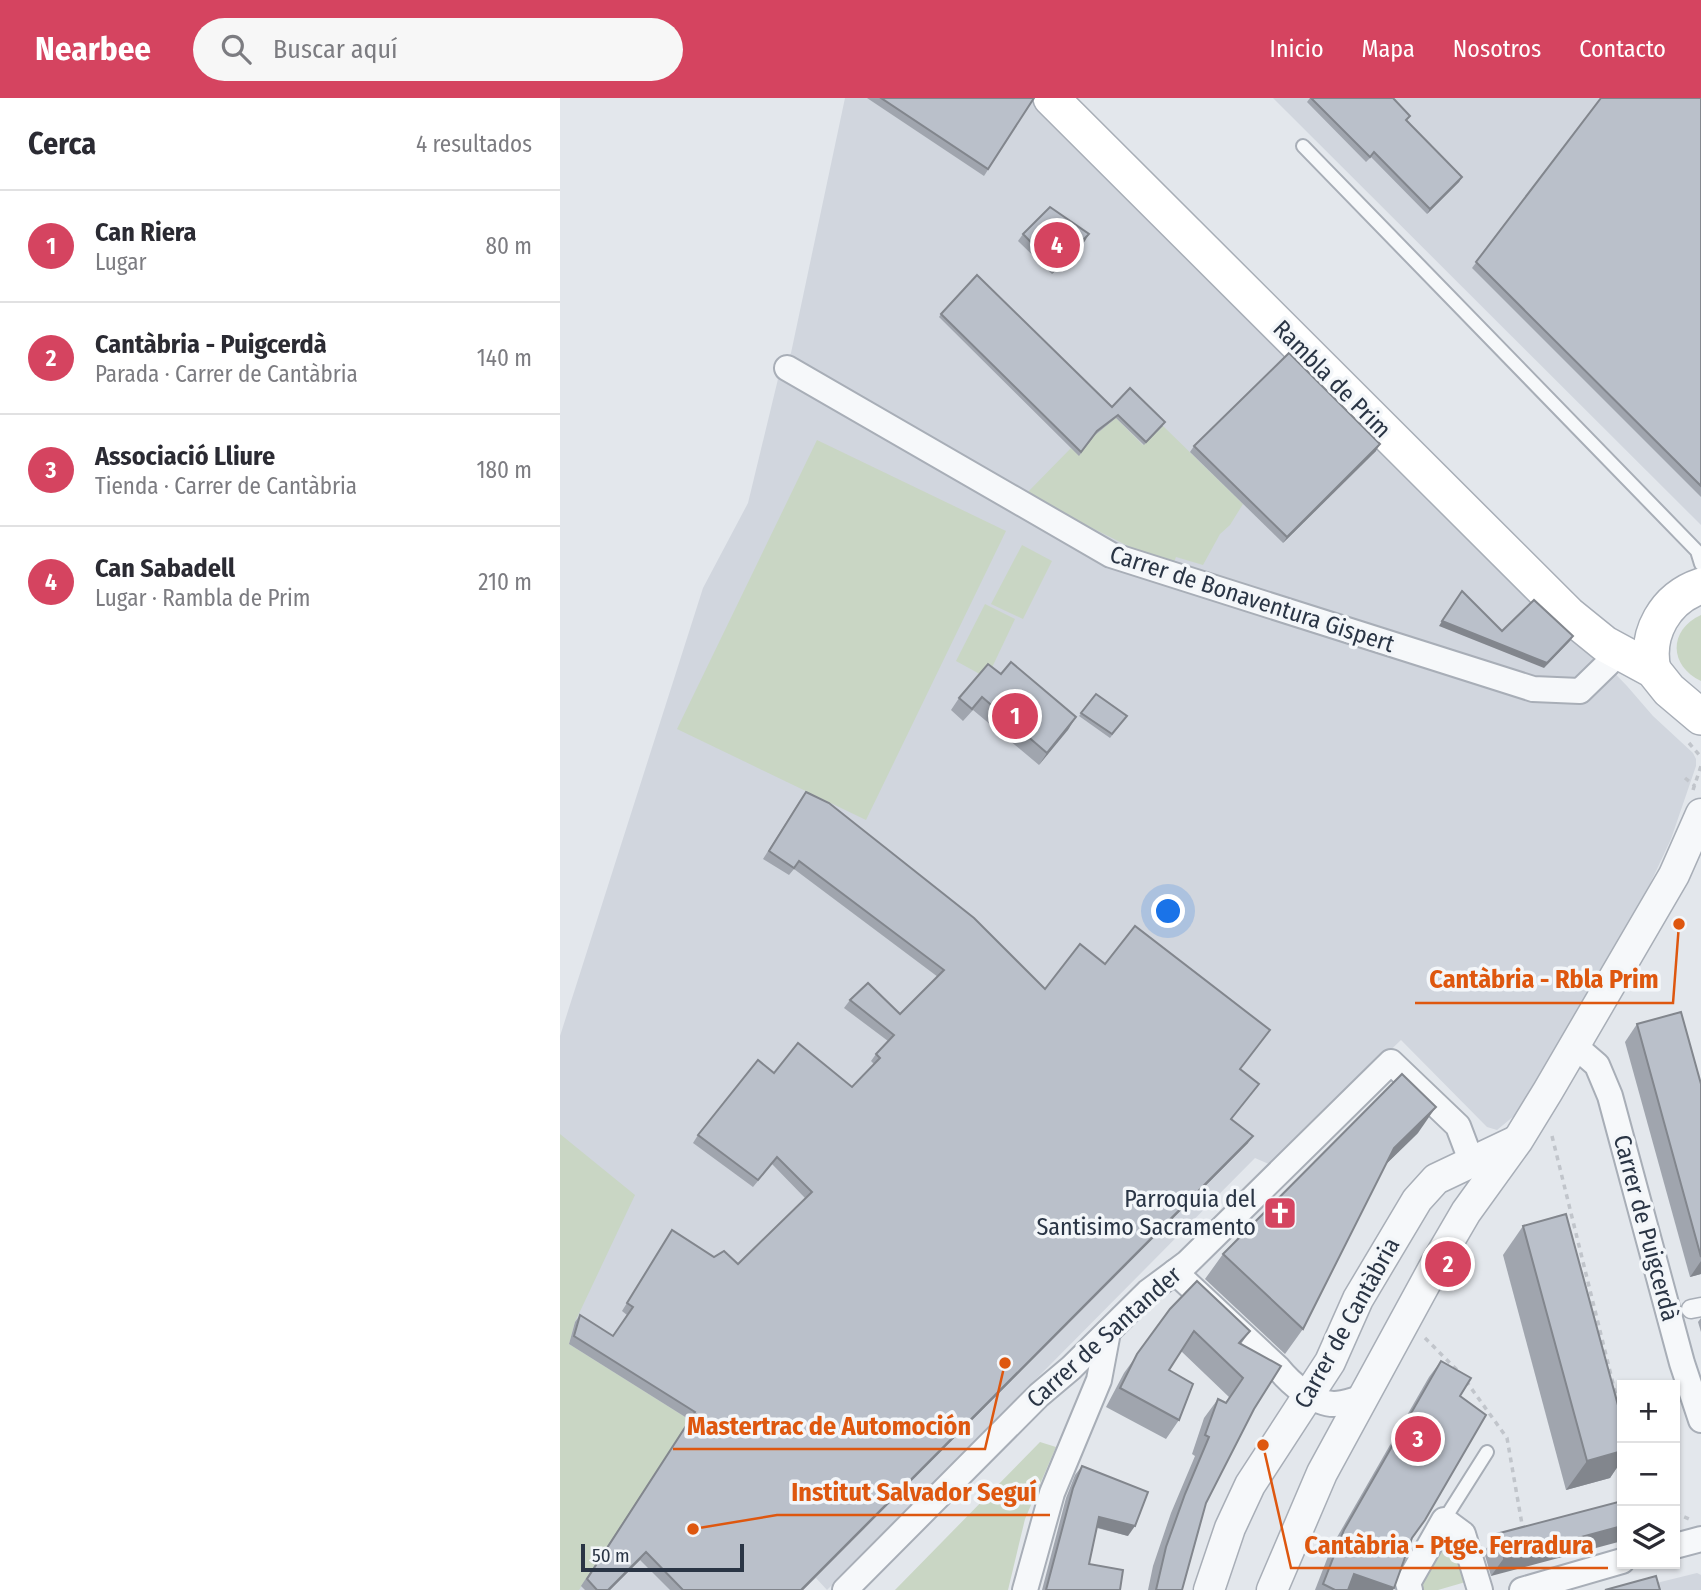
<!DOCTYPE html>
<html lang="es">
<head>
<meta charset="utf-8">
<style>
  body { margin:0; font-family:"Fira Sans Condensed",sans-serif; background:#f7f7f7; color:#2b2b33 }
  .controls { position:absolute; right:21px; bottom:21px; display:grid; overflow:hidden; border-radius:0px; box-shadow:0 2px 5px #0004 }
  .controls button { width:63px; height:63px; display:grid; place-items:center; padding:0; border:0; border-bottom:2px solid #e1e1e2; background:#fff; color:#2b2b33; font:35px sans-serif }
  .scale { position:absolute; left:21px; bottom:18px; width:163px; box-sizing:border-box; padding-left:7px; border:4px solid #2a3545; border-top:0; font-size:19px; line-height:24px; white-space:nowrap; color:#2a3545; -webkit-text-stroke:5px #f3f6f9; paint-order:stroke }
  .you { position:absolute; left:609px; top:814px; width:24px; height:24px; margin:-18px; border:5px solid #fff; border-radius:50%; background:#1a73e8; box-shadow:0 0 0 10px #1a73e833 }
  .badge { display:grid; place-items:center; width:46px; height:46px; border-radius:50%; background:#d54460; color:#fff; font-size:23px; font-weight:700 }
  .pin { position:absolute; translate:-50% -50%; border:4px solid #fff; box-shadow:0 2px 7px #0006 }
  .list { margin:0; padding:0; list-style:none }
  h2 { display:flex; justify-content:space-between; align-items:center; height:91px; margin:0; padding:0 28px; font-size:30px }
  h2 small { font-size:23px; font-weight:400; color:#7c7c81 }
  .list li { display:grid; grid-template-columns:46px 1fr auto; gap:21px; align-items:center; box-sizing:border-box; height:112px; padding:0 28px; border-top:2px solid #e1e1e2 }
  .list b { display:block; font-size:26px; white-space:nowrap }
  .list p { margin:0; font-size:23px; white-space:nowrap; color:#7c7c81 }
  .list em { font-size:23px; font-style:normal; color:#7c7c81 }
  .icon { flex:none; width:38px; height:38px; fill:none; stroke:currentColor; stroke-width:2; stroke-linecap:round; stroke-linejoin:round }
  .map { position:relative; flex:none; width:1141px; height:1492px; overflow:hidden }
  header { display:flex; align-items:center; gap:42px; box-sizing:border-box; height:98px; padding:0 35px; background:#d54460; color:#fff }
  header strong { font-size:33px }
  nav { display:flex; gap:38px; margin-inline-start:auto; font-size:24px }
  .search { width:490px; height:63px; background:#f7f7f7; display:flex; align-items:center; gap:18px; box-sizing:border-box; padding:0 24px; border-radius:38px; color:#7c7c81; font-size:26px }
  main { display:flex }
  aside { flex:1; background:#fff }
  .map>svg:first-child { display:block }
</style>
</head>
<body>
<header>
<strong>Nearbee</strong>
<div class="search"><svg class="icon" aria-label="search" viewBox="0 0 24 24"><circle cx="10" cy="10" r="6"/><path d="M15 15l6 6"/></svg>Buscar aquí</div>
<nav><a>Inicio</a><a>Mapa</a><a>Nosotros</a><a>Contacto</a></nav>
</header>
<main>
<aside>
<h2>Cerca<small>4 resultados</small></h2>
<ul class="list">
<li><span class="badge">1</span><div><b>Can Riera</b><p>Lugar</p></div><em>80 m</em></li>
<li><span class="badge">2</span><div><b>Cantàbria - Puigcerdà</b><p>Parada · Carrer de Cantàbria</p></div><em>140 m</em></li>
<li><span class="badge">3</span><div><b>Associació Lliure</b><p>Tienda · Carrer de Cantàbria</p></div><em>180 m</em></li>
<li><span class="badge">4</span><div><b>Can Sabadell</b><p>Lugar · Rambla de Prim</p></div><em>210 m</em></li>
</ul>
</aside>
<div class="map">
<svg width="1141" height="1492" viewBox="0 0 1141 1492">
  <rect width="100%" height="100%" fill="#e3e7ec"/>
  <g fill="#d1d6de">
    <polygon points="285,0 498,0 1067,588 1093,618 1133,655 1136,661 1136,668 1111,741 1090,786 972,1003 937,1032 927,1029 841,942 711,1067 695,1060 267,1492 256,1480 243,1492 19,1492 9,1246 15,1224 0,1036 0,938 143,490 188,405 218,281 231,255"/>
    <polygon points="713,0 1141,0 1141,427"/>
    <polygon points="1137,1475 1141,1477 1141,1492 1068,1492"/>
  </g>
  <g fill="#c9d6c4">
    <polygon points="556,320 583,347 603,328 683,406 670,427 660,436 643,467 616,459 612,470 516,422 511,424 465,397 511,350 519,357 535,337"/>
    <polygon points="257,342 446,433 306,722 117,631"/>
    <polygon points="462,447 492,463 463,521 431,506"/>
    <polygon points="425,506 455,521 427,580 396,563"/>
    <path d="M1141,517V583C1109,568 1108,532 1141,517Z"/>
    <polygon points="0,1036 75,1097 15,1224 9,1246 130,1322 19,1492 0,1492"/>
    <polygon points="480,1344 496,1349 465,1421 448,1492 335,1492"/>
    <polygon points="895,1434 909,1483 878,1492 859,1492 858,1482 883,1435"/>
  </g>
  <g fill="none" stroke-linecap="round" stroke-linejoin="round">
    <defs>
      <g id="service">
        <polyline points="743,48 1137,453 1141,466"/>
        <polyline points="884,1422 927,1354"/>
      </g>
      <polyline id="pedestrian" points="1131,1211 1141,1209"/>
      <g id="minor">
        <polyline points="227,270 551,457 973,591 1020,593 1059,555"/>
        <polyline points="1015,948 1037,967 1050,998 1122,1265 1141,1322"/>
        <path d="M615,1174L718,1270C730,1285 754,1306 774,1306C783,1306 793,1302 802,1300"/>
        <polyline points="1115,1448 1141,1441"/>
        <polyline points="285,1492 479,1297 511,1270 588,1194 627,1165 831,964 898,1028 912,1065"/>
        <polyline points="465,1492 492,1395 539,1282 548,1234"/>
        <polyline points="850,1492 848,1485 884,1422 903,1436 920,1492"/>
        <polyline points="962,1492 1062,1463"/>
      </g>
      <g id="tertiary">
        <polyline points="649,1492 670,1430 690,1387 770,1264 798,1201 857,1102 876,1081 954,1044"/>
        <polyline points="712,1492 762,1375 878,1162 906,1114 958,1042 988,993 1114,777 1141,716"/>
      </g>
      <g id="secondary">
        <polyline points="491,0 1008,516 1045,546 1093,572 1109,592 1141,619"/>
        <path d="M1093,572C1085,536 1105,500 1141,488"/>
      </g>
    </defs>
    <use href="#service" stroke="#a8aeb7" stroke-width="16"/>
    <use href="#pedestrian" stroke="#a8aeb7" stroke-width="21"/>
    <use href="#minor" stroke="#a8aeb7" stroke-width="28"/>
    <use href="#tertiary" stroke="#a8aeb7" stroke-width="33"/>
    <use href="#secondary" stroke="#a8aeb7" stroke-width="38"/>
    <g stroke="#c1c5cb" stroke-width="3.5" stroke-dasharray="5 5" stroke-linecap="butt">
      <polyline points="1129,645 1141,659"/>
      <polyline points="1125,680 1135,688"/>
      <polyline points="1133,692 1141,668"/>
      <polyline points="992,1038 1062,1322"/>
      <polyline points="865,1240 901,1276"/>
      <polyline points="906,1283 947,1340 963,1432"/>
      <polyline points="1115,1415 1129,1421"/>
    </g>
    <use href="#service" stroke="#f6f8fa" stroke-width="12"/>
    <use href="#pedestrian" stroke="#f6f8fa" stroke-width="18"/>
    <use href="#minor" stroke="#f6f8fa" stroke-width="24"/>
    <use href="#tertiary" stroke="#f6f8fa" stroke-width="30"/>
    <use href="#secondary" stroke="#fff" stroke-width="35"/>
  </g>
  <g fill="#a0a5ae">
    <polygon points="307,0 474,0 424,78"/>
    <polygon points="750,0 833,0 847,23 902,79 899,84 867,116 811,59 806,64 747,4"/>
    <polygon points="1041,0 1141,0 1141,399 912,170"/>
    <polygon points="463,136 525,143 492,176 458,143"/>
    <polygon points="381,216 552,309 603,328 584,347 556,320 535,337 519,358 379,219"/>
    <polygon points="634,348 816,353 723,445 630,354"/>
    <polygon points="441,576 516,619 479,667 413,612 403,623 391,612 399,600"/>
    <polygon points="536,596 567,618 550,640 519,618"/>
    <polygon points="241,701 485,891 680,971 672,1022 688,1045 243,1492 110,1492 80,1462 50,1492 25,1492 21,1488 130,1322 9,1246 15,1224 20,1217 53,1238 67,1217 62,1213 107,1140 154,1159 178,1166 245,1100 212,1066 193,1089 133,1045 138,1037 214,975 292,989 314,966 311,963 316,956 328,943 284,910 290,902 340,916 378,879 234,771 229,777 203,761"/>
    <polygon points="1077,926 1141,986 1141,1176 1130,1179 1065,944"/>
    <polygon points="858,1035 826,1066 743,1231 725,1256 645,1181 663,1156"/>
    <polygon points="963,1128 1062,1322 1062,1362 1050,1380 1006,1392 943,1157"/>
    <polygon points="610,1211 690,1233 681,1246 694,1311 646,1405 622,1492 588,1492 593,1468 611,1415 635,1358 632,1356 644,1320 658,1301 665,1305 669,1299 621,1253 609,1272 619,1322 606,1341 546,1309 564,1275"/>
    <polygon points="1141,1220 1141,1234 1138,1224"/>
    <polygon points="881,1263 900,1298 852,1441 833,1492 755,1492 772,1448 869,1279"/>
    <polygon points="522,1368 568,1438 537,1430 529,1466 560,1492 482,1492 506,1400 515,1377"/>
    <polygon points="1062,1403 931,1478 924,1454 936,1436"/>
  </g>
  <g fill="#82868d">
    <polygon points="902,79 899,84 867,116 870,111"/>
    <polygon points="529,136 525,143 492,176 496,170"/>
    <polygon points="820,346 816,353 723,445 727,439"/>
    <polygon points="882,523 987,565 1013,538 1010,543 984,570 879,528"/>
    <polygon points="516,619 508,632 479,667 487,655"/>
    <polygon points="876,1009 858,1035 816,1076 834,1050"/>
    <polygon points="693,1038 688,1045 243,1492 241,1492"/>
    <polygon points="1141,1163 1141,1176 1130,1179"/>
    <polygon points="1062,1353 1062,1362 1050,1380 1006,1392 1027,1363"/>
    <polygon points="539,1419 575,1428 568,1438 532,1428"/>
    <polygon points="1062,1428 1062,1443 931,1478 944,1460"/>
    <polygon points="86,1454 80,1462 50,1492 48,1492"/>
    <polygon points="794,1476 834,1490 833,1492 783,1492"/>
  </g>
  <g fill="#bac0ca" stroke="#82868d" stroke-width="2">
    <polygon points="321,0 474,0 428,71"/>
    <polygon points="751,0 833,0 850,18 846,22 902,79 870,111 814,54 810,59"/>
    <polygon points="1041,0 1141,0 1141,388 916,164"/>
    <polygon points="490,109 529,136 496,170 463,136"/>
    <polygon points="417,177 552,309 570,290 605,324 586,344 558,317 537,333 521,354 381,216"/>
    <polygon points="729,255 820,346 727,439 634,348"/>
    <polygon points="902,493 942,533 974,502 1013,538 987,565 882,523"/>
    <polygon points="451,564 516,619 487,655 422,599 412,611 399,600 428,566 441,576"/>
    <polygon points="536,596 567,618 552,636 521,615"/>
    <polygon points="246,694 269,705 414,820 485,891 520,846 545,866 575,828 710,932 680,971 699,986 671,1021 693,1038 241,1492 123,1492 86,1454 48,1492 37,1492 27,1481 135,1314 14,1238 20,1217 53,1238 73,1209 67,1205 112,1132 154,1159 164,1153 178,1166 252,1094 217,1059 198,1082 138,1037 198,962 214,975 238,945 292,989 320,960 316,956 334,937 290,902 308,885 340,916 384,872 239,763 234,770 209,753"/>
    <polygon points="1121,914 1141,986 1141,1159 1077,926"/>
    <polygon points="842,976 876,1009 834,1050 743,1231 663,1156"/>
    <polygon points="1006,1116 1062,1322 1062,1353 1027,1363 963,1128"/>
    <polygon points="637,1183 690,1233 679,1245 721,1268 694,1311 646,1405 622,1492 596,1492 606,1449 625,1396 649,1339 645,1337 658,1301 666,1305 683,1280 634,1233 609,1272 633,1286 619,1322 560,1290 577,1256 610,1211"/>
    <polygon points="881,1263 911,1280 900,1298 926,1317 865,1422 852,1440 834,1490 794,1476 788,1492 775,1492 763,1486 784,1432"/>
    <polygon points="522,1368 588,1394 575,1428 539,1419 529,1466 563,1472 560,1492 486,1492 513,1390"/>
    <polygon points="1062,1403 1062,1428 944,1460 936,1436"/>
    <polygon points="1096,1478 1100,1492 1045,1492"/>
  </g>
  <defs>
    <symbol id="church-square" viewBox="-11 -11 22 22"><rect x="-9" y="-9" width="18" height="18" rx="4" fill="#d54460" stroke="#f3f6f9"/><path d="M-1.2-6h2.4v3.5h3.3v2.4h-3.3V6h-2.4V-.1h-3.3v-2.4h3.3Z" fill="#fff"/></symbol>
  </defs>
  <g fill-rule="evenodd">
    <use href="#church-square" x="701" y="1096" width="38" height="38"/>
  </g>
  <g text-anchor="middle" stroke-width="7" stroke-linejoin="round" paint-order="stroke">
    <g font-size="24" fill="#2a3545" stroke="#f3f6f9">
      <text transform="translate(772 281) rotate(45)" y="8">Rambla de Prim</text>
      <text transform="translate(692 501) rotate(18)" y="8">Carrer de Bonaventura Gispert</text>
      <text transform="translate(1086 1130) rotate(75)" y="8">Carrer de Puigcerdà</text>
      <text transform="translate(787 1225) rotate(-61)" y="8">Carrer de Cantàbria</text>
      <text transform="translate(544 1239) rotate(-42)" y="8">Carrer de Santander</text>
    </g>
    <g font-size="24" fill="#2a3545" stroke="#f3f6f9" text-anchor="end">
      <text x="696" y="1109">Parroquia del<tspan x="696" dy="28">Santisimo Sacramento</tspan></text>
    </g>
  </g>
  <path fill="none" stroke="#de570f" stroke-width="2.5" d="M1119 826L1113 905H855M445 1265L425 1351H113M133 1431L217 1417H490M703 1347L731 1470H1048"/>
  <g fill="#de570f" stroke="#f3f6f9" stroke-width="2.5">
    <circle cx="1119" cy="826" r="7"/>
    <circle cx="445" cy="1265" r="7"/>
    <circle cx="133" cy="1431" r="7"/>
    <circle cx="703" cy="1347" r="7"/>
  </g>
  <g font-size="26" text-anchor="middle" font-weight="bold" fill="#de570f" stroke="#f3f6f9" stroke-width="7" stroke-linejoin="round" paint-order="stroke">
    <text x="984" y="890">Cantàbria - Rbla Prim</text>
    <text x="269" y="1337">Mastertrac de Automoción</text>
    <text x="354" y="1403">Institut Salvador Seguí</text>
    <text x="889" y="1456">Cantàbria - Ptge. Ferradura</text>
  </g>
</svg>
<div class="controls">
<button>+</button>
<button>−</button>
<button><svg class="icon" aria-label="layers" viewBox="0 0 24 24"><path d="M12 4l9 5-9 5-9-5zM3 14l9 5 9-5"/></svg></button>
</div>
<div class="scale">50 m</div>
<div class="you"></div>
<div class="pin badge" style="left:455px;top:618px">1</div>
<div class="pin badge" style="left:888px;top:1166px">2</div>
<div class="pin badge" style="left:858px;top:1341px">3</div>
<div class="pin badge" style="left:497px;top:147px">4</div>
</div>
</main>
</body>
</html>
